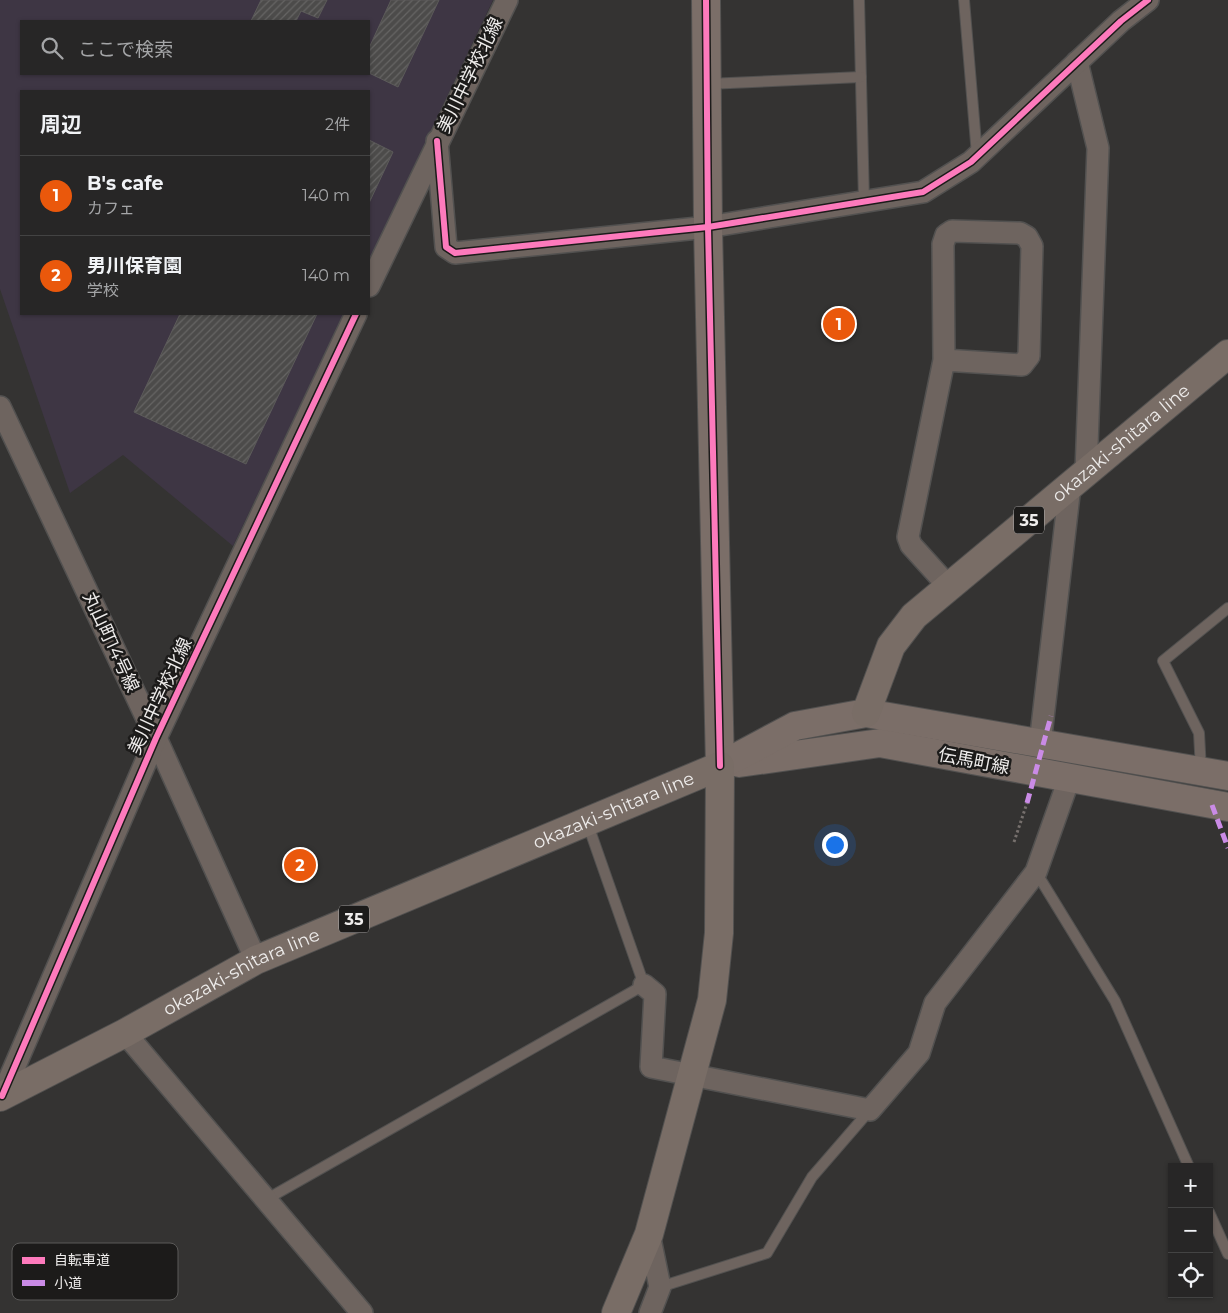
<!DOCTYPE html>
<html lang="ja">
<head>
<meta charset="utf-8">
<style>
  body { margin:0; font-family:Montserrat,"Noto Sans JP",sans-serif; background:#2f2e2e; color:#f1f3f6 }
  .controls { position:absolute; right:15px; bottom:15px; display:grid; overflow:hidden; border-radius:0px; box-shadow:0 1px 4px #0004 }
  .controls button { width:45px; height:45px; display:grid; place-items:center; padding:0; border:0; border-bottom:1px solid #434343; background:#272626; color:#f1f3f6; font:25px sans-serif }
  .you { position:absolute; left:834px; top:844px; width:18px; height:18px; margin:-12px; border:4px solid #fff; border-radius:50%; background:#1a73e8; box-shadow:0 0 0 8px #1a73e833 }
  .badge { display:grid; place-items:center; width:32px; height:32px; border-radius:50%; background:#ea580c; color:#fff; font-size:16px; font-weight:700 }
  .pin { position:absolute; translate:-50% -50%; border:2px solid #fff; box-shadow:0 1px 5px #0006 }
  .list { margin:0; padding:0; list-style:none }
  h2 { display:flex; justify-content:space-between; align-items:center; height:65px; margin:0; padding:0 20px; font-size:21px }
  h2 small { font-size:16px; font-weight:400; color:#a4a5a7 }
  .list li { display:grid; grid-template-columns:32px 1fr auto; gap:15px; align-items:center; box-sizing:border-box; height:80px; padding:0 20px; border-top:1px solid #434343 }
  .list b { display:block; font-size:19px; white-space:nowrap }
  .list p { margin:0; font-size:16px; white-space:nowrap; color:#a4a5a7 }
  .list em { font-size:16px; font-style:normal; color:#a4a5a7 }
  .icon { flex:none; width:28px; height:28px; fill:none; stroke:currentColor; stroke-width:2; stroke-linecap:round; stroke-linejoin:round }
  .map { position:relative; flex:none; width:1228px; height:1313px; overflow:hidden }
  .search { position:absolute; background:#272626; box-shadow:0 1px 4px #0004; left:20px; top:20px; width:350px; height:55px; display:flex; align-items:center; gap:12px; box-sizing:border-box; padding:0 18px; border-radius:0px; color:#a4a5a7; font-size:19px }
  .panel { position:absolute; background:#272626; box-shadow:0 1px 4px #0004; left:20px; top:90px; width:350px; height:225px; border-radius:0px }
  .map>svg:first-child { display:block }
</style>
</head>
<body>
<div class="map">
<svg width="1228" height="1313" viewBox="0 0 1228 1313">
  <defs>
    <pattern id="building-hatch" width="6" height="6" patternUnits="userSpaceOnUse" patternTransform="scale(1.25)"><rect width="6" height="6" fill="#4c4b4a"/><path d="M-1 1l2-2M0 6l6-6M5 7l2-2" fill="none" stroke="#666564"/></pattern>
  </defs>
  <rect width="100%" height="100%" fill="#343332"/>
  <path fill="#3e3644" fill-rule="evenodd" d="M0,0H493L369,261V91H21V314H344L233,546L123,455L70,493L0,289ZM21,21H369V74H21Z"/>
  <g fill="url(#building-hatch)" stroke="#5c5b5a">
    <polygon points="261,0 327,0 318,18 301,11 296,21 251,21"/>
    <polygon points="391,0 439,0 398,87 369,73 369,48"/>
    <polygon points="369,140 393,152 369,203"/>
    <polygon points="180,314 317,314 246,464 134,412"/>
  </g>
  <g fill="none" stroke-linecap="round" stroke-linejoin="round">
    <defs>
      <g id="lane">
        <polyline points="859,0 864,201"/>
        <polyline points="964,0 977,155"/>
        <polyline points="707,84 861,77"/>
        <polyline points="1201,770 1199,733 1163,661 1228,608"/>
        <polyline points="1036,872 1115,1001 1189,1167"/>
        <polyline points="267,1199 644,985 587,822"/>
        <polyline points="1209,1212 1228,1254"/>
        <polyline points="660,1287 767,1253 812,1177 870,1110"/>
      </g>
      <g id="street">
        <polyline points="1077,62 1098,148 1086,472"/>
        <polyline points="437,141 446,247 455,253 708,227 923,192 971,162 1121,21 1148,0"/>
        <polyline points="369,286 507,0"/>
        <polyline points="944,360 1022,365 1029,356 1032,246 1027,237 1020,233 952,231 946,235 943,244 944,360 908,537 911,545 949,587"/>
        <polyline points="0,407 156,738 256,960"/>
        <polyline points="1040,744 1070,486"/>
        <polyline points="644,985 655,994 651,1067 870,1110 919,1053 935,1003 1036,872 1069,779"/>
        <polyline points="125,1033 362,1313"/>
        <polyline points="2,1096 156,738 356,314"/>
        <polyline points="649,1234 660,1287 650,1313"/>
      </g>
      <g id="secondary">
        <polyline points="706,0 708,227 720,766"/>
        <polyline points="739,763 880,743 1228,807"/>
        <polyline points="720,766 795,726 866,713 1228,776"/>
      </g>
      <g id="primary">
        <path id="s1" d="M866,713L891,646L914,616L1228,354"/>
        <path id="s2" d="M0,1097L125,1033L256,960L720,766L719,933L712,1000L649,1234L616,1313"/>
      </g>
    </defs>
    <use href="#lane" stroke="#525150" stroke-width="12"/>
    <use href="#street" stroke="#525150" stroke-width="24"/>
    <use href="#secondary" stroke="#525150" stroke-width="30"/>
    <use href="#primary" stroke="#525150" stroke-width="30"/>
    <polyline stroke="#76706d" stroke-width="3" stroke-dasharray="2.5 2.5" stroke-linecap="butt" points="1014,842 1027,803"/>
    <use href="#lane" stroke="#6e645f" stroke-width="10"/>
    <use href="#street" stroke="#6e645f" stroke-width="21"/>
    <use href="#secondary" stroke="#7b6e68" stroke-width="28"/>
    <use href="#primary" stroke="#796d66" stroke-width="28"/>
    <g stroke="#ca8be6" stroke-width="5" stroke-dasharray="10 5" stroke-linecap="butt">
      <polyline points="1027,803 1051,716"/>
      <polyline points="1212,805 1228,848"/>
    </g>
    <defs>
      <g id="cycleway">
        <polyline points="706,0 708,227 720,766"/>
        <polyline points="437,141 446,247 455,253 708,227 923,192 971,162 1121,21 1148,0"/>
        <polyline points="2,1096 156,738 356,314"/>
      </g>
    </defs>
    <use href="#cycleway" stroke="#1c1b1a" stroke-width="9"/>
    <use href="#cycleway" stroke="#fd7abc" stroke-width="6"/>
  </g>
  <g text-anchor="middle" stroke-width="5" stroke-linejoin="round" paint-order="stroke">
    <g fill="#1c1b1a" stroke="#afadac" stroke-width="1">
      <rect x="1014" y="506.5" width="30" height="27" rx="4"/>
      <rect x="339" y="905.5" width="30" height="27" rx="4"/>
    </g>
    <g font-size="16" font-weight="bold" fill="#eeeceb">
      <text x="1029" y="526">35</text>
      <text x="354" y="925">35</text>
    </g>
    <g font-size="18" fill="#eeeceb" stroke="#1c1b1a">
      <text transform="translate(470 75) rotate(-64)" y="6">美川中学校北線</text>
      <text dy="6" stroke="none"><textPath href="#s1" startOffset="379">okazaki-shitara line</textPath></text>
      <text transform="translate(111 642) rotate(65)" y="6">丸山町14号線</text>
      <text transform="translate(160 696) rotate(-65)" y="6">美川中学校北線</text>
      <text transform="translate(974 761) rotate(11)" y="6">伝馬町線</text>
      <text dy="6" stroke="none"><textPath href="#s2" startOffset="678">okazaki-shitara line</textPath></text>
      <text dy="6" stroke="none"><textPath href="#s2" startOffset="272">okazaki-shitara line</textPath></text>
    </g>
  </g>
  <rect x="12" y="1243" width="166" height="57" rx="8" fill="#1c1b1a" stroke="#5b5a59" stroke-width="1"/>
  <rect x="22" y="1257" width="23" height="7" fill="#fd7abc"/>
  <rect x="22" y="1280" width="23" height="6" fill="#ca8be6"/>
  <g font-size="14" fill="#eeeceb">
    <text x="54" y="1265">自転車道</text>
    <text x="54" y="1288">小道</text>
  </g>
</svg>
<div class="controls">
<button>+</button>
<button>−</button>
<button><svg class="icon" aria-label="locate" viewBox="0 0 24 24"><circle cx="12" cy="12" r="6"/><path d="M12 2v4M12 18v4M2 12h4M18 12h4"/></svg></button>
</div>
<div class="you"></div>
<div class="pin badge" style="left:839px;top:324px">1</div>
<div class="pin badge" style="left:300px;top:865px">2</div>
<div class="search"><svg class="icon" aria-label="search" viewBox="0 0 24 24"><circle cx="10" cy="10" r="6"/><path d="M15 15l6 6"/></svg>ここで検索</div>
<section class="panel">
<h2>周辺<small>2件</small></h2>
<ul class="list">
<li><span class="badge">1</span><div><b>B's cafe</b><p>カフェ</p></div><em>140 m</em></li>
<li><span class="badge">2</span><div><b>男川保育園</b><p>学校</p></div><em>140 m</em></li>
</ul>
</section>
</div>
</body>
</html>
